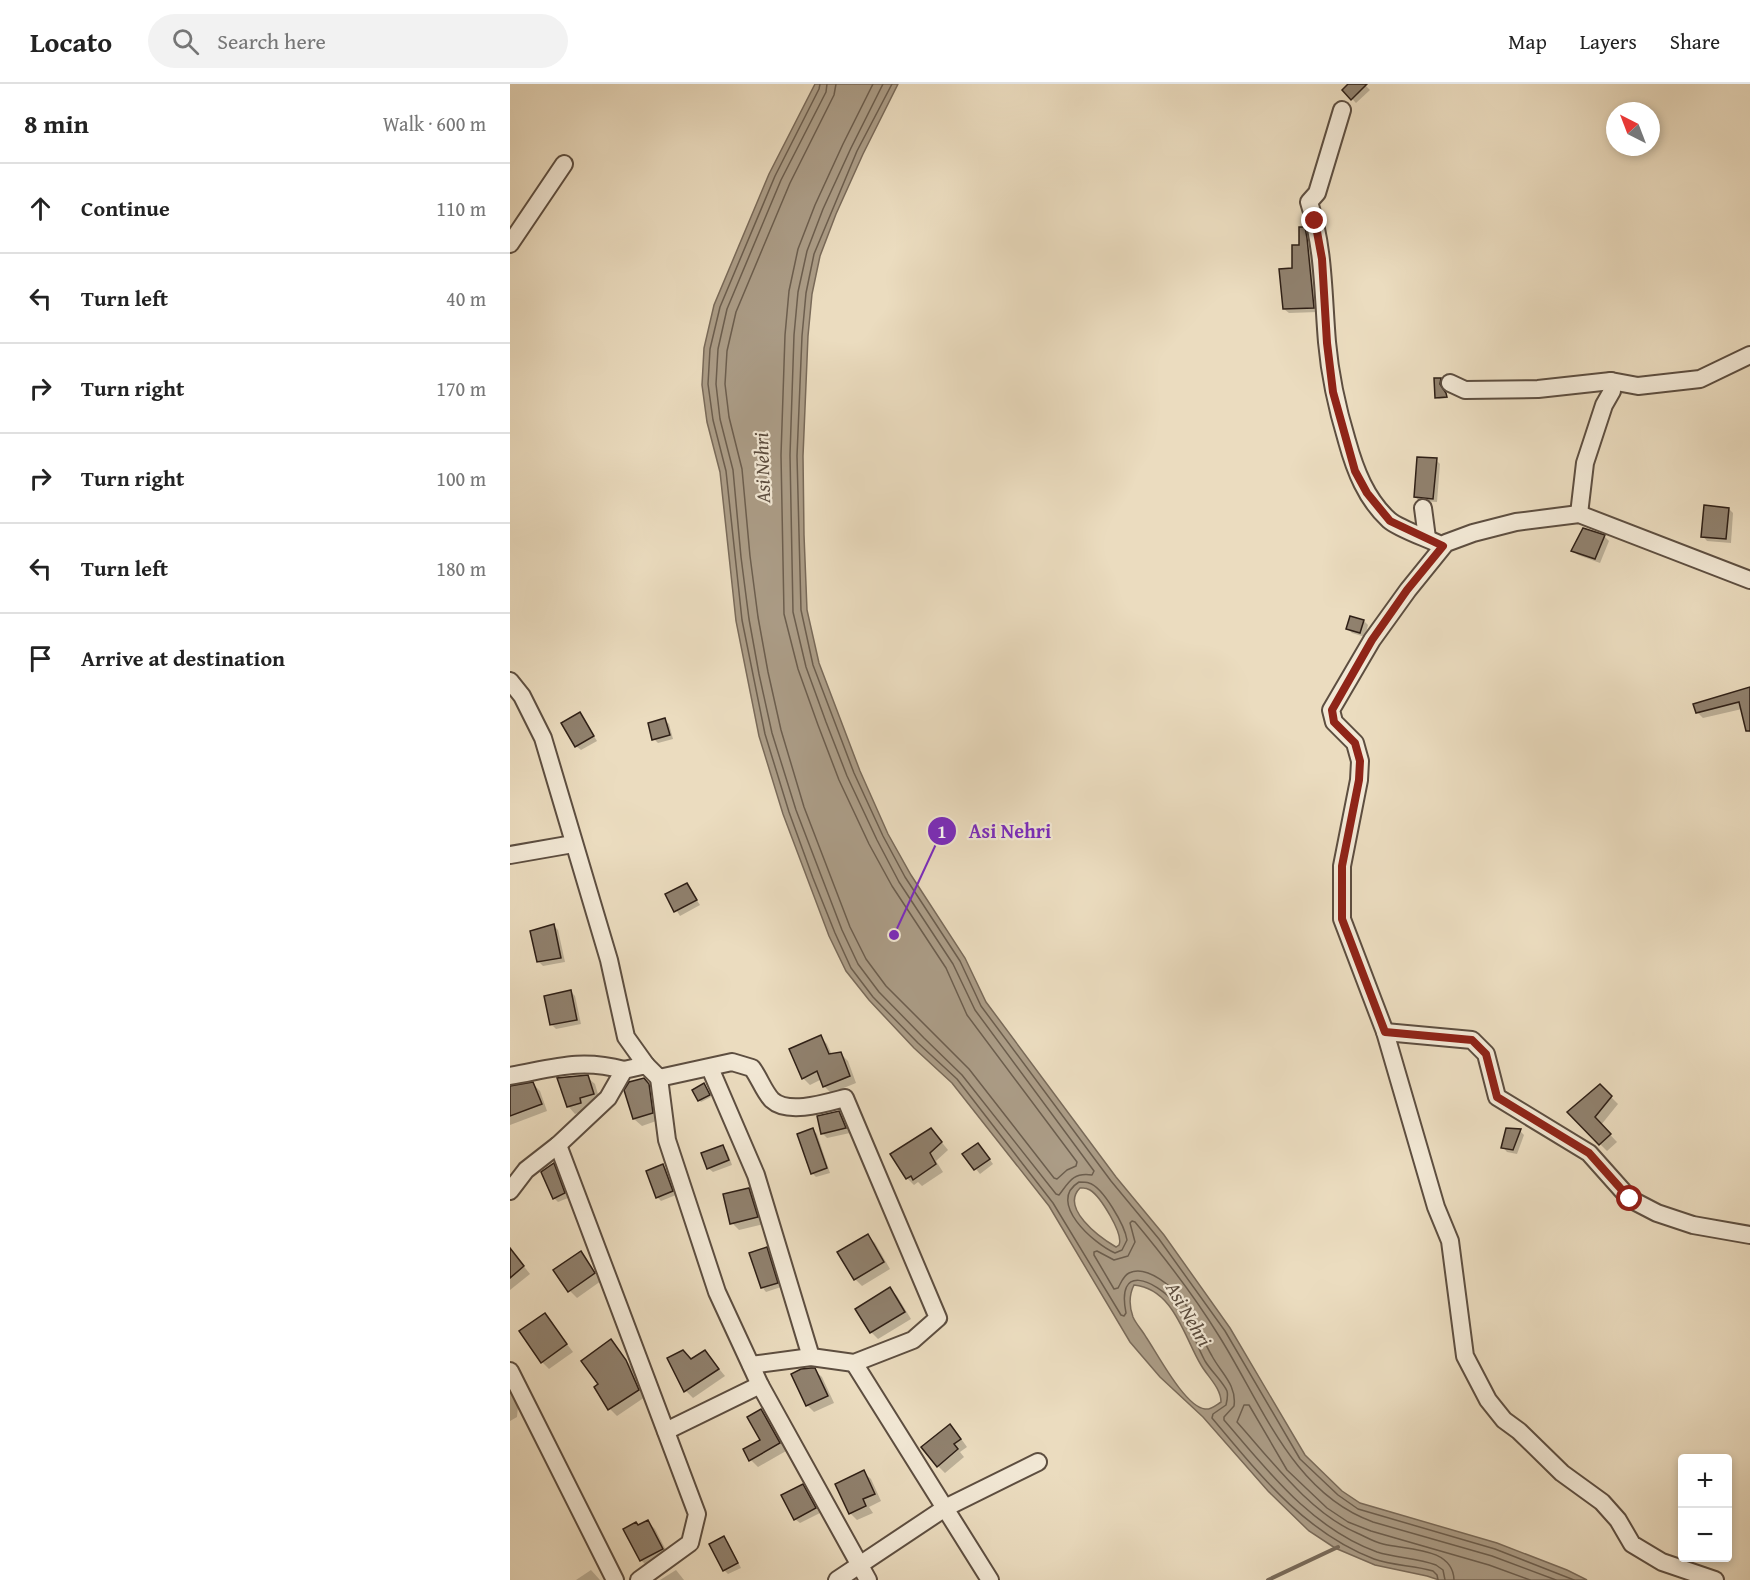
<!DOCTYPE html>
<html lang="en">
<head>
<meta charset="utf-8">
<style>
  body { margin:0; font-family:"Gentium Book Plus",serif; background:#f2f2f2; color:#222 }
  .controls { position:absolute; right:18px; bottom:18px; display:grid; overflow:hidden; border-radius:6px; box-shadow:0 3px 9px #0003 }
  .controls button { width:54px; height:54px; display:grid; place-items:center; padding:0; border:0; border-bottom:2px solid #e0e0e0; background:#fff; color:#222; font:30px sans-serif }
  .compass { position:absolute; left:1096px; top:18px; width:54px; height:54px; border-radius:50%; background:#fff; box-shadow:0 3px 9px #0003; rotate:318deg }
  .stop { position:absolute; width:18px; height:18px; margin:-14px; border:4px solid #8f2418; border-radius:50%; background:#fff }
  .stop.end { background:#8f2418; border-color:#fff; box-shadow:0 2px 6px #0008 }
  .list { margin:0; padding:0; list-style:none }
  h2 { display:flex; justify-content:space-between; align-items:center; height:78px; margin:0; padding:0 24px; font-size:26px }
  h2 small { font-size:20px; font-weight:400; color:#767676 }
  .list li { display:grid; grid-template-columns:39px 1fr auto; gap:18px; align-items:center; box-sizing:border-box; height:90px; padding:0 24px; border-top:2px solid #e0e0e0 }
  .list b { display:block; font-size:22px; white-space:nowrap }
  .list em { font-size:20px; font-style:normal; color:#767676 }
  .icon { flex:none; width:33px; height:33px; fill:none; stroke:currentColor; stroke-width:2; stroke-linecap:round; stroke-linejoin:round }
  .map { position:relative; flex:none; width:1240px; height:1496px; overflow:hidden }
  header { display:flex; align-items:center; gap:36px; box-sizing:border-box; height:84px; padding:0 30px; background:#fff; border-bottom:2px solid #e0e0e0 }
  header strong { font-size:28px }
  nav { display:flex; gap:33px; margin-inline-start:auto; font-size:21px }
  .search { width:420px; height:54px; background:#f2f2f2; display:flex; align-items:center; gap:15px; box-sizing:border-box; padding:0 21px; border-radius:33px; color:#767676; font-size:22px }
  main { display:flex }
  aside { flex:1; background:#fff }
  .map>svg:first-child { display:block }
</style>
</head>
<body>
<header>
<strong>Locato</strong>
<div class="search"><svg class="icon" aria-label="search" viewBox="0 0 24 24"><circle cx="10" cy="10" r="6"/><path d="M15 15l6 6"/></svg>Search here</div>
<nav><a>Map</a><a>Layers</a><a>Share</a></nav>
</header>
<main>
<aside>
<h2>8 min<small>Walk · 600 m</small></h2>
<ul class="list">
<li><svg class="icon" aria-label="ahead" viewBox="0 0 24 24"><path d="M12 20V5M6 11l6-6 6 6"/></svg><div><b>Continue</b></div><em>110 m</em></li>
<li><svg class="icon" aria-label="left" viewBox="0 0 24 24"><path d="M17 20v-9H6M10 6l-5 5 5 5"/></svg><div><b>Turn left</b></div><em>40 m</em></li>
<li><svg class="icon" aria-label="right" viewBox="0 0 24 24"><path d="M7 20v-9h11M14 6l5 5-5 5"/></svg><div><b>Turn right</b></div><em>170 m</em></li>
<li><svg class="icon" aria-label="right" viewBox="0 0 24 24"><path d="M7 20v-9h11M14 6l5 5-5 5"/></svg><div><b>Turn right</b></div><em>100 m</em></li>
<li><svg class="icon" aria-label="left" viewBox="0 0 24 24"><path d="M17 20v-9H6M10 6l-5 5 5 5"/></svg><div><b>Turn left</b></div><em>180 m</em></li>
<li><svg class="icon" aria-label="arrive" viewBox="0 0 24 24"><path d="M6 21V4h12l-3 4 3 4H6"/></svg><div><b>Arrive at destination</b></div></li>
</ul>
</aside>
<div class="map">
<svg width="1240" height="1496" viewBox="0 0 1240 1496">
  <rect width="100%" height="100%" fill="#ebdcbf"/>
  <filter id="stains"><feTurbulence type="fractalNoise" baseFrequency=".00333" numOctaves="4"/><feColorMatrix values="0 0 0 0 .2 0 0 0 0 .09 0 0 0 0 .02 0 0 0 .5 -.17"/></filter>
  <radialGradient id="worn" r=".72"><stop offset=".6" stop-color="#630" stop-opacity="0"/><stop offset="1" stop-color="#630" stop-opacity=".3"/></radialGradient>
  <path fill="#ab9c86" stroke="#796a59" stroke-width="1.5" fill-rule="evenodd" d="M305,0H388L353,70L326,130L310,172L302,210L298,252L293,372L294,451L297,526L309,579L350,687L378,750L401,791L455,874L476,918L606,1093L654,1151L720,1244L795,1371L832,1407L850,1419L987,1459L1057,1486L1077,1496H929L917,1492L865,1481L825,1464L799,1447L758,1407L693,1333L650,1293L620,1258L539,1122L442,999L404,964L359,916L336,887L319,852L273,730L249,652L226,537L210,388L197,338L192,301L194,264L204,221L259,90ZM570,1104C575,1104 575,1103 580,1106C590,1112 614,1150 609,1161L606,1163C589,1153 550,1124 570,1104ZM624,1201C664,1205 674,1253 691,1281C698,1293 711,1304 711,1318C706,1321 701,1326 695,1325C675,1323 647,1269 636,1253C632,1246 626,1240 623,1233C619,1222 619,1211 624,1201Z"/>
  <g fill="#0003">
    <polygon points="840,0 854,0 860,6 846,19 834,6"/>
    <polygon points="794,144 799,149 804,177 808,228 779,229 774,225"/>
    <polygon points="930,295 932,297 931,304 938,314 929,315 927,314"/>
    <polygon points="926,376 930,380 927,418 910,417 905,413"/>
    <polygon points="1219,425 1223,429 1221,459 1197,457 1193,452"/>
    <polygon points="1073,446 1095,453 1099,457 1090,479 1068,471 1063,467"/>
    <polygon points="854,537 858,541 855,553 842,549 838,545"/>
    <polygon points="1240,604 1240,649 1232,625 1193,634 1187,628 1185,621"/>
    <polygon points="70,630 87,657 71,666 66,662"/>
    <polygon points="154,635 159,640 163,655 148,659 144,655"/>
    <polygon points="177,801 190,821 170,832 157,811"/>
    <polygon points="44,842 48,846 55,878 33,882 28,877"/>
    <polygon points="61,908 65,912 71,940 46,945 42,941"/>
    <polygon points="310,953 317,960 322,971 331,970 338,977 346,999 321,1009 314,1002 312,995 300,1001 293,994"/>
    <polygon points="77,993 85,1000 90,1017 76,1021 77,1026 65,1030 58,1022"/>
    <polygon points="133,995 145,1007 149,1036 132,1042 124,1035"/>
    <polygon points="23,1000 30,1007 37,1027 0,1041 0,1003"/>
    <polygon points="1090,1002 1108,1020 1091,1041 1107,1058 1097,1067 1059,1029"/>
    <polygon points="196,1003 201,1013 191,1018 189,1016"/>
    <polygon points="328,1028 333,1033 340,1049 317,1054 312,1049"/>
    <polygon points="421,1045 438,1066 426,1077 433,1088 412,1102 408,1098 404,1101 397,1094"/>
    <polygon points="303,1046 307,1050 320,1089 306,1093 302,1089"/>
    <polygon points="1010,1047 1014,1051 1007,1070 997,1068 993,1063"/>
    <polygon points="212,1062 217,1067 222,1081 203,1088 198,1084"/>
    <polygon points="472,1065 483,1080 470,1090 454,1070"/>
    <polygon points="44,1081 48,1086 58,1114 48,1118 44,1114"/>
    <polygon points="153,1081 157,1086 166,1111 151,1117 147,1113"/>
    <polygon points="238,1105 246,1113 254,1140 229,1146 222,1139"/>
    <polygon points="358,1152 365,1159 380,1185 352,1202 345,1195"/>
    <polygon points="0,1165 20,1190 0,1206"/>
    <polygon points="256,1165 261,1169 271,1203 256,1208 252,1203"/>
    <polygon points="70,1169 91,1197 67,1214 60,1207"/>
    <polygon points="380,1205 387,1212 401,1235 368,1255 361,1248"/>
    <polygon points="35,1231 63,1268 39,1285 32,1278"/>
    <polygon points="101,1257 123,1285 135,1313 107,1332 100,1325 90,1301"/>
    <polygon points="195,1268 215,1292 183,1314 176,1307"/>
    <polygon points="304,1286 312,1293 324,1319 304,1328 297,1321"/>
    <polygon points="0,1306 8,1322 7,1333 0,1337"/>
    <polygon points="251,1326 258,1334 276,1367 248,1383 241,1376 252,1357"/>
    <polygon points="447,1349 457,1363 450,1368 454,1373 435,1389 428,1382"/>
    <polygon points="353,1388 361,1395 371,1417 359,1423 363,1429 347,1436 340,1429"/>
    <polygon points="293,1402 310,1429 290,1439 285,1435"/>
    <polygon points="138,1438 145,1445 159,1472 138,1483 131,1476 129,1443"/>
    <polygon points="214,1454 218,1458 231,1484 218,1490 214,1486"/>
    <polygon points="81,1486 90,1496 66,1496"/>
    <polygon points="166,1486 174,1496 150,1496"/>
  </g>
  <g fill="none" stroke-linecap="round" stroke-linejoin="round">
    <g stroke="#6c5e4e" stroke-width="1.5">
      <path d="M310,0L309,5L265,92L210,223L200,265L198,300L203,336L216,387L232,536L255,650L279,728L303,794L325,849L341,884L363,913L408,959L447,995L543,1119L611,1231L614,1232L616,1229C606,1179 644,1195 666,1220C679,1235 685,1259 695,1277C701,1287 713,1298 717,1307C718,1311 717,1317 716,1321L703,1330L702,1334C749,1390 794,1448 864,1475C883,1482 904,1481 923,1487L927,1491L928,1496"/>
      <path d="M317,0L316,8L271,96L217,225L208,265L206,300L210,335L223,386L231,473L239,535L249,590L262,649L286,726L332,846L348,880L369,908L414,954L452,991L546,1110L549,1111C559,1098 563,1088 582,1091L584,1087L465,926L443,880L389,798L367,756L337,692L316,638L296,583L283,528L280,371L284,251L288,208L297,167L313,125L341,64L373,0"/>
      <polyline points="326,0 324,11 280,99 226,228 217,267 215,300 219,333 232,385 240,472 248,533 258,588 271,646 294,723 340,843 356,875 376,902 459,985 544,1094 547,1095 557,1086 566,1082 567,1078 457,931 436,884 382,802 359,760 329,696 308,641 288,585 274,530 271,371 275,251 279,207 288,165 305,121 333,60 363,0"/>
      <polyline points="382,0 347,67 304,170 296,209 292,252 287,372 291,526 303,581 344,689 373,752 395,793 450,877 471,922 601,1097 649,1155 715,1247 790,1375 828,1411 848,1425 985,1465 1064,1496"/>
      <path d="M569,1098C572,1098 576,1098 579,1099C593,1103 615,1142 617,1156L612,1166L605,1169C584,1160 536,1118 569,1098Z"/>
      <path d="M935,1496L933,1486L926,1481C907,1474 886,1474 867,1468C801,1444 758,1387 714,1336V1333L724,1322C727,1301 711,1289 702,1272C692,1255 685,1234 674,1218C664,1204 637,1180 619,1189C613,1192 611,1199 608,1204L604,1205L584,1171V1168L587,1167L604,1176L618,1172L625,1158L620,1139L622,1137L625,1138C655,1174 685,1213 709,1252C752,1320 782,1409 863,1438L982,1472L1046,1496"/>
      <path d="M944,1496C943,1463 897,1466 873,1460C864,1458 856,1453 847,1449C800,1429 761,1376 727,1338L734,1321H739L777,1386L817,1424L838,1438L861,1447L979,1481L1020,1496"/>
    </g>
    <polyline stroke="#796a59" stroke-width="4" points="758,1496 828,1463"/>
  </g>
  <g fill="#90816e" stroke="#2e1f16" stroke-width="1.5">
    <polygon points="838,0 857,0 841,16 832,6"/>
    <polygon points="789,143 795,143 797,154 804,224 773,225 769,185 782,184 782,161 789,161"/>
    <polygon points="924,294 931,294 930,300 936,309 937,313 925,314"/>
    <polygon points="907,373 927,374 923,415 904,413"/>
    <polygon points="1194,421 1219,424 1216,455 1191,453"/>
    <polygon points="1073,444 1095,451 1085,475 1061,467"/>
    <polygon points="840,532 854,536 850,549 836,545"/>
    <polygon points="1240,603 1240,647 1236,647 1229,618 1186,629 1183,620"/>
    <polygon points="70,628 84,652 65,663 51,639"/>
    <polygon points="155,634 160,651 142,656 138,639"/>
    <polygon points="177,799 187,816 164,828 155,810"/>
    <polygon points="44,840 51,874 27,878 20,847"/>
    <polygon points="61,906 67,936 40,941 34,912"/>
    <polygon points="311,951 319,970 331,968 340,992 313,1003 307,987 292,995 279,965"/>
    <polygon points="78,991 84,1010 70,1014 71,1019 57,1023 47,994"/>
    <polygon points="134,994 139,1000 143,1029 123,1035 114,1006 119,998"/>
    <polygon points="23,998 32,1020 0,1032 0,1002"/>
    <polygon points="194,999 200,1011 188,1017 182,1006"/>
    <polygon points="1090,1000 1102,1012 1085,1033 1101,1050 1089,1061 1057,1028"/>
    <polygon points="329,1027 336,1044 311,1050 307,1032"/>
    <polygon points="303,1044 317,1084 301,1090 287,1050"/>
    <polygon points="421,1044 432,1058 420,1069 426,1080 403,1096 401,1092 396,1095 380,1070"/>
    <polygon points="996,1044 1011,1045 1003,1066 991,1064"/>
    <polygon points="468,1059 480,1075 464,1086 452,1070"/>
    <polygon points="213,1061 219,1076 197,1085 191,1069"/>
    <polygon points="44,1079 55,1109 43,1115 31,1088"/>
    <polygon points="153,1080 163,1107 146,1114 136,1087"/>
    <polygon points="239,1104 248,1133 220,1140 213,1110"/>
    <polygon points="358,1150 374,1178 344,1196 327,1168"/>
    <polygon points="257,1163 268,1199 251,1204 239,1169"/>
    <polygon points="0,1164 14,1182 0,1194"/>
    <polygon points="71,1167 85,1189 58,1208 43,1186"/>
    <polygon points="380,1203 395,1228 360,1249 345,1225"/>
    <polygon points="35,1229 57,1260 31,1279 9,1247"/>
    <polygon points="101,1255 116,1276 129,1306 98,1326 84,1303 88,1300 71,1277"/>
    <polygon points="173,1266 181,1275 195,1266 209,1285 174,1308 157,1274"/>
    <polygon points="301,1284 305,1284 318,1312 296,1322 281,1290 291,1285"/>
    <polygon points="251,1325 270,1359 239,1377 233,1365 250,1356 237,1333"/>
    <polygon points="440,1340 451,1355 444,1360 448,1365 427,1383 411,1363"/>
    <polygon points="354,1386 365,1410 353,1415 356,1422 339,1430 325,1400"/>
    <polygon points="293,1400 306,1424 284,1436 271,1411"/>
    <polygon points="138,1436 153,1465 130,1477 113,1445 126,1438 128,1441"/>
    <polygon points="214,1452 228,1479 213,1487 199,1460"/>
  </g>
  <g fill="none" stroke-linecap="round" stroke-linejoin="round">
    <defs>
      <g id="street">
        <path d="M832,26L807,109L799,118C814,164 813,210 817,258C820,292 827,324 837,357C845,386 856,415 879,436C889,445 920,455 933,462"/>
        <polyline points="0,160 54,80"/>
        <polyline points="940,299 955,306 1028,305 1101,297"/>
        <polyline points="913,424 917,454"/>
        <polyline points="1069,430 1075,379 1094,321 1102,307 1101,297 1128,302 1190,295 1240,271"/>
        <polyline points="0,597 12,612 33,654 99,876 116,953 136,981"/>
        <polyline points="0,771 63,760"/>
        <polyline points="875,948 962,956 976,970 987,1013 1079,1069 1120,1115 1147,1129 1183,1141 1240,1151"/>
        <polyline points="200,984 246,1091 301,1273"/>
        <path d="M0,992C44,984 70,974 114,986"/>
        <polyline points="149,994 157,1056 207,1208 250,1301 358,1496"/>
        <polyline points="48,1061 187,1430 180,1459 129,1496"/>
        <path d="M0,1107L16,1086L48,1061L98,1014L114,986L136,981L149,994L222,978L242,984C249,993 254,1008 262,1016C278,1031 316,1019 335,1014L428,1234L403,1256L344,1279L301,1273L241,1281"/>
        <polyline points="344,1279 480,1496"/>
        <polyline points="0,1287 105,1496"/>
        <polyline points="156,1347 250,1301"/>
        <polyline points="327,1496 435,1424 528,1378"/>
        <polyline points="1205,1496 1152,1478 1122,1460 1108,1436 1092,1418 1052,1389 1009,1347 994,1336 978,1316 955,1272 940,1157 926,1123 875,948 832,835 832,782 849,696 850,677 845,659 824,638 821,626 862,556 898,506 936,459 963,449 1006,438 1069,430 1240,496"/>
      </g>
    </defs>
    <use href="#street" stroke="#5d4e40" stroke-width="20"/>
    <use href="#street" stroke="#f2e8d5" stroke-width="16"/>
  </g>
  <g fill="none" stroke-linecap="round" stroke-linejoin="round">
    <polyline stroke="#8f2418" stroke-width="8" points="805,137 812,175 817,259 823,308 845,387 857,409 880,437 933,462 897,506 862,556 822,626 824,638 845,659 850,677 849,696 832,782 832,835 875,948 962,956 976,970 987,1013 1079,1069 1120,1115"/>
  </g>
  <g text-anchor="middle" stroke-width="4.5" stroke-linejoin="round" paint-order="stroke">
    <g font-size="20" font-style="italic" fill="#5a4b3d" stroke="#f2e8d5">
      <text transform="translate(252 384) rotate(-92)" y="7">Asi Nehri</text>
      <text transform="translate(679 1230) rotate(60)" y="7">Asi Nehri</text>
    </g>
  </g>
  <path fill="none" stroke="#7b2cbf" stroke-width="2" d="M384 851L432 747"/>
  <g fill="#7b2cbf" stroke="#f2e8d5" stroke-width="2">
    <circle cx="384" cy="851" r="6"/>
    <circle cx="432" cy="747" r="15"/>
  </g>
  <g font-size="18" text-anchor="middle" font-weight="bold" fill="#fff">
    <text x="432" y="754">1</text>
  </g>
  <g font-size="20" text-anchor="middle" font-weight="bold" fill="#7b2cbf" stroke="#f2e8d5" stroke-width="4.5" stroke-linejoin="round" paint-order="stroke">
    <text x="500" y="754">Asi Nehri</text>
  </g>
  <rect width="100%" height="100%" filter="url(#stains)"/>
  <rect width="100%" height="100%" fill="url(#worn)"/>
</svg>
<div class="controls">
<button>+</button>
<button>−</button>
</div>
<svg class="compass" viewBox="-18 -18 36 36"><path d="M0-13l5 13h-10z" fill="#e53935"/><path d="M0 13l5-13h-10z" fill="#767676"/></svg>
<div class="stop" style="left:1120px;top:1115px"></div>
<div class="stop end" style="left:805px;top:137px"></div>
</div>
</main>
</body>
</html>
